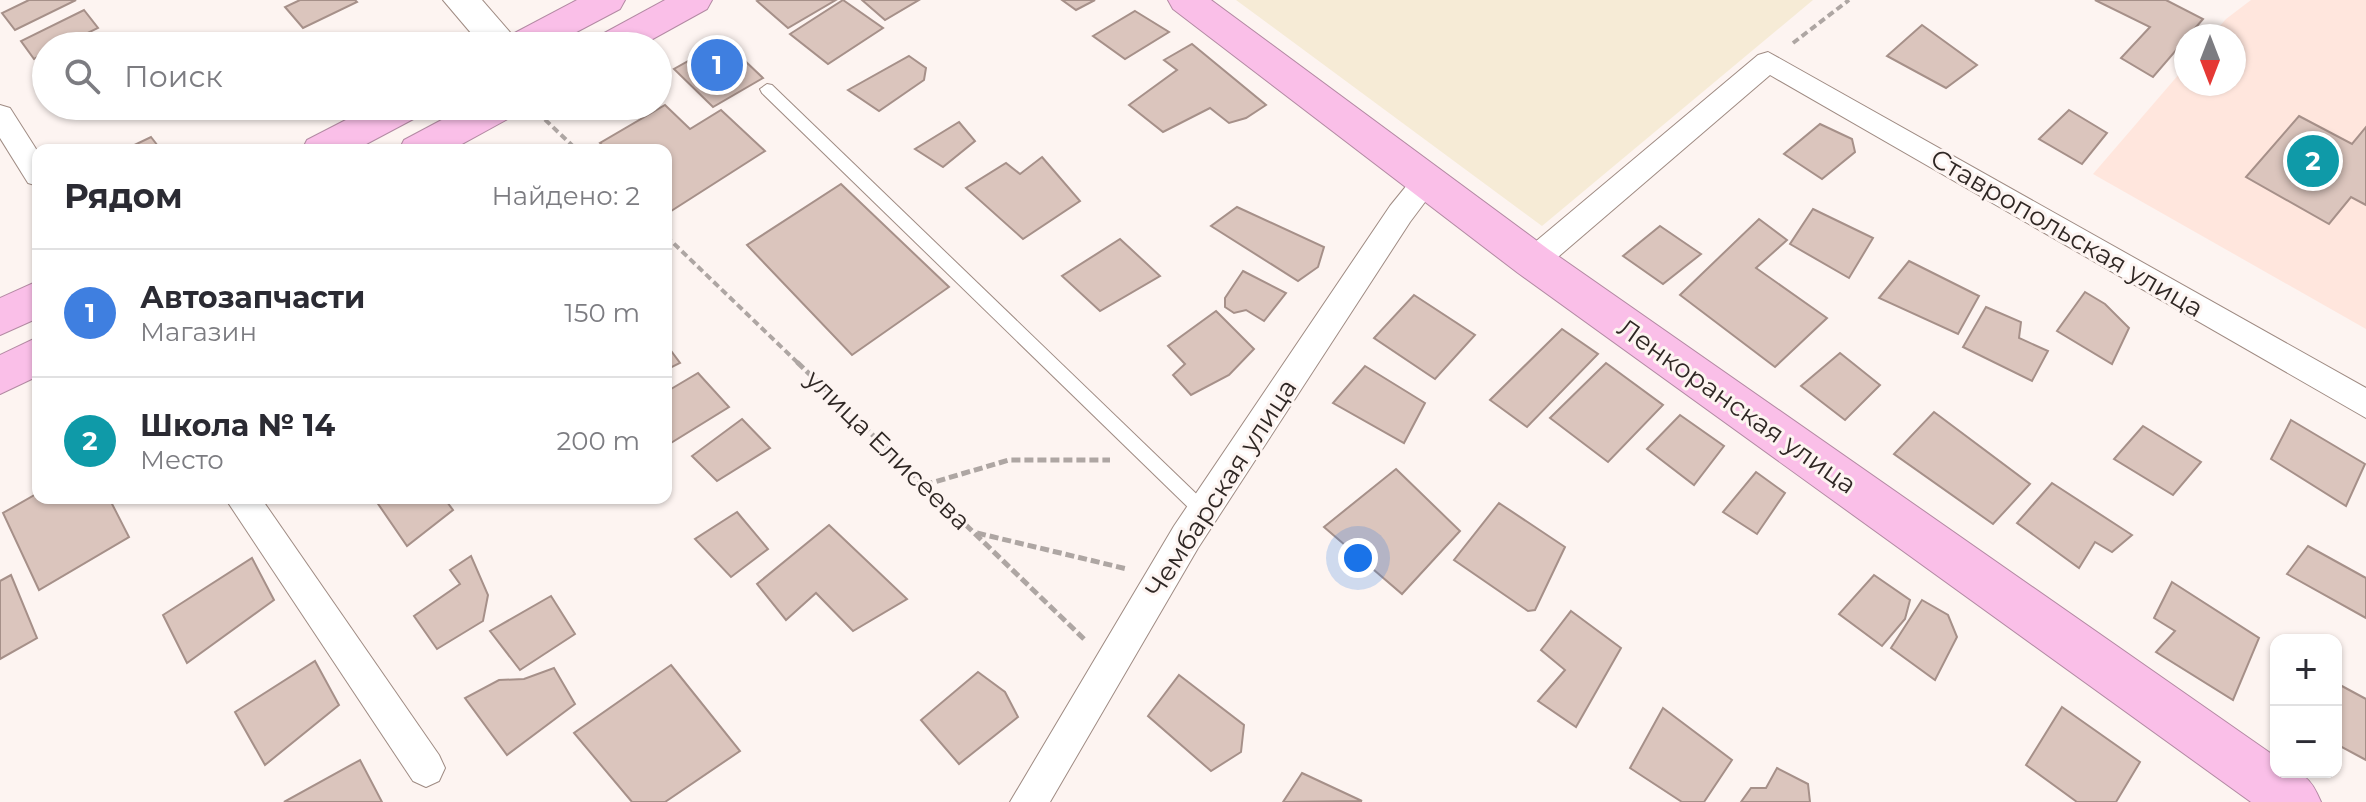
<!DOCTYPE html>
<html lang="ru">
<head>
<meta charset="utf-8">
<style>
  body { margin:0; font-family:Montserrat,sans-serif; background:#f7f7f7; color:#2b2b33 }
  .controls { position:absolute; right:24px; bottom:24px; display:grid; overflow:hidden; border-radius:16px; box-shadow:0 2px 6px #0004 }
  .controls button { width:72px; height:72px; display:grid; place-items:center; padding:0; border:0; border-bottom:2px solid #e1e1e2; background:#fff; color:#2b2b33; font:40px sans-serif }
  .compass { position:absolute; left:2174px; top:24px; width:72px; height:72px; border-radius:50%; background:#fff; box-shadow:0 2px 6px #0004; rotate:180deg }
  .you { position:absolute; left:1358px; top:558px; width:28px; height:28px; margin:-20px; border:6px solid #fff; border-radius:50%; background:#1a73e8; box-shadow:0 0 0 12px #1a73e833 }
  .badge { display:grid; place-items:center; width:52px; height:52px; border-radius:50%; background:#111827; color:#fff; font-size:26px; font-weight:700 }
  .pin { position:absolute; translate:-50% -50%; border:4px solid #fff; box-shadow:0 2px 8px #0006 }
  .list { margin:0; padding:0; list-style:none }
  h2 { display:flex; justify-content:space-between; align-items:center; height:104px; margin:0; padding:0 32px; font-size:34px }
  h2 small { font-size:26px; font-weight:400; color:#7c7c81 }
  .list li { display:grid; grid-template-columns:52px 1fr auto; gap:24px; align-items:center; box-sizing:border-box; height:128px; padding:0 32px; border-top:2px solid #e1e1e2 }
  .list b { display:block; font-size:30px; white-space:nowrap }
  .list p { margin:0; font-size:26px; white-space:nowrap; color:#7c7c81 }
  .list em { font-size:26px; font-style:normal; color:#7c7c81 }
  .icon { flex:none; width:44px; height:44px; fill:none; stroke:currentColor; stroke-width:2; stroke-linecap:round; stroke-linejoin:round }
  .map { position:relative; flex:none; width:2366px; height:802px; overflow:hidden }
  .search { position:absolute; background:#fff; box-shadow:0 2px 6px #0004; left:32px; top:32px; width:640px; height:88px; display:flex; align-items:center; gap:20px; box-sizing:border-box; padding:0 28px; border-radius:44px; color:#7c7c81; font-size:30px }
  .panel { position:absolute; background:#fff; box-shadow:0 2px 6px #0004; left:32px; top:144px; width:640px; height:360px; border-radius:16px }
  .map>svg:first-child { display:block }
</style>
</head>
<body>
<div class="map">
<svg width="2366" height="802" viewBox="0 0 2366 802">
  <rect width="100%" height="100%" fill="#fdf4f1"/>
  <polygon fill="#ffe6dd" points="2251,0 2366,0 2366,329 2093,174 2186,66 2186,84 2234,84 2234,36 2211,36 2226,19"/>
  <polygon fill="#f6ebd6" points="1236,0 1813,0 1542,226"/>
  <g fill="#dbc5bd" stroke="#a69089" stroke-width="2">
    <polygon points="29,0 76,0 15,30 2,13"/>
    <polygon points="300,0 355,0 357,2 303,28 285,7"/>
    <polygon points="836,0 788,28 757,1 759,0"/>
    <polygon points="843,0 883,28 828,64 790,34"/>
    <polygon points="862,0 919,0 885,20"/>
    <polygon points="1062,0 1095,0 1076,10"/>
    <polygon points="2095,0 2166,0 2203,19 2153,77 2121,58 2150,27"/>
    <polygon points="84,10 98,28 61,46 46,46 46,53 34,59 21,41"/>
    <polygon points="1135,11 1169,32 1125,59 1093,36"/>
    <polygon points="1922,25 1977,65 1946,88 1887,56"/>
    <polygon points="383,35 393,46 361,46"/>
    <polygon points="724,41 763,78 713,107 674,69"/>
    <polygon points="1192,44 1266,105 1246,118 1229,123 1210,108 1163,132 1129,105 1177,70 1164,60"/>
    <polygon points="909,56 926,68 924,80 879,111 848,90"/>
    <polygon points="665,105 690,129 721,110 765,151 668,213 666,150 607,150 600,143"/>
    <polygon points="2069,110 2107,133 2082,164 2039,139"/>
    <polygon points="2299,116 2352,144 2366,127 2366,205 2351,197 2329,224 2246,177"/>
    <polygon points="959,122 975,141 943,167 915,149"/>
    <polygon points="1820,124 1852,139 1855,152 1822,179 1784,154"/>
    <polygon points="151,137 161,150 124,150"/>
    <polygon points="1042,157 1080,201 1023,239 966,188 1006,163 1020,174"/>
    <polygon points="841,184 949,287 852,355 747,245"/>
    <polygon points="1237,207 1324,247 1318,267 1298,281 1211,226"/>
    <polygon points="1813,209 1873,238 1849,278 1790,244"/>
    <polygon points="1759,219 1787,240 1756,268 1827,318 1775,367 1680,295"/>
    <polygon points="1660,226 1701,254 1663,284 1623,256"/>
    <polygon points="1120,239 1160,276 1100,311 1062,276"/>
    <polygon points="1909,261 1979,296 1958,334 1879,298"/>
    <polygon points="1243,271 1286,293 1264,321 1246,310 1234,313 1225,307 1225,298"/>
    <polygon points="2085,292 2105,304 2129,328 2112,364 2057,331"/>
    <polygon points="1414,295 1475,335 1435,379 1374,338"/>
    <polygon points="1986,307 2021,322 2019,338 2048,351 2032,381 1963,347"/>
    <polygon points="1216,311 1254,349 1229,375 1191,395 1173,375 1185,364 1168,346"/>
    <polygon points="1562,329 1598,354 1527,427 1490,400"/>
    <polygon points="666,344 680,363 666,370"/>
    <polygon points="1840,353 1880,385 1845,420 1801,386"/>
    <polygon points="1606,363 1663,405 1608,462 1550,418"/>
    <polygon points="1365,366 1425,403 1404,443 1333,403"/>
    <polygon points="698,373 729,407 666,446 666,392"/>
    <polygon points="1934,412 2030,484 1993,524 1894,454"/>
    <polygon points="1680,415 1724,446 1694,485 1647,449"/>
    <polygon points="742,419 770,448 717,481 692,456"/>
    <polygon points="2291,420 2365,464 2346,506 2271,459"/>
    <polygon points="2143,426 2201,462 2173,495 2114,459"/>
    <polygon points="1396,469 1460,531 1402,594 1324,527"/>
    <polygon points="1756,472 1785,493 1757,534 1723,512"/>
    <polygon points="2052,483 2132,535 2112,552 2095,542 2079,568 2017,523"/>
    <polygon points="38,493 38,498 109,498 129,537 39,590 3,513"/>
    <polygon points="374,498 444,498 453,510 407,546"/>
    <polygon points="1499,503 1565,547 1535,610 1528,611 1454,560"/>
    <polygon points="737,512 768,549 731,577 695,539"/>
    <polygon points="829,525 907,599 853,631 816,593 786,620 757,584"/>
    <polygon points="2308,546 2366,578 2366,618 2287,574"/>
    <polygon points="471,556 488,595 483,621 437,649 414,616 460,584 450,570"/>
    <polygon points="252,558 274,600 187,663 163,615"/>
    <polygon points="11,575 37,638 0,659 0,581"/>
    <polygon points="1874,575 1910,600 1905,619 1882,646 1839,614"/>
    <polygon points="2172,582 2259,638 2233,700 2156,652 2175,631 2154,618"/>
    <polygon points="551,596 575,634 520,670 490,631"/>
    <polygon points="1922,600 1948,615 1957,637 1935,680 1891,648"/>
    <polygon points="1571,611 1621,648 1576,727 1538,701 1565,670 1541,650"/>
    <polygon points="315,661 339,705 265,765 235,712"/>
    <polygon points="671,665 740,751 665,802 632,802 574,733"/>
    <polygon points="554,668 575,704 507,755 465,698 499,680 524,679"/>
    <polygon points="978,672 1005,692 1018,717 959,764 921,720"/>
    <polygon points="1179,675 1244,725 1241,752 1211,771 1148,716"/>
    <polygon points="2340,685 2366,699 2366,760 2336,744 2336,702"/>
    <polygon points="2062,707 2140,762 2116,802 2077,802 2026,765"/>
    <polygon points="1663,708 1732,760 1704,802 1682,802 1630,768"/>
    <polygon points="360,760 382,802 284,802"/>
    <polygon points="1777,768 1808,784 1810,802 1741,802 1751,788 1766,788"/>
    <polygon points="1302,773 1362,801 1283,802"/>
  </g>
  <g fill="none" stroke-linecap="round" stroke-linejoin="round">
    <defs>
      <polygon id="lane" points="767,84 772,85 1209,506 1211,511 1209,516 1203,519 1197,516 762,93 760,89"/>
      <g id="street">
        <polygon points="1768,52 2366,388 2366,418 1770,75 1544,269 1533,273 1522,269 1518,261 1522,253 1758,55"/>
        <polygon points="0,105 10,108 38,152 38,186 28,183 0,138"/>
        <polygon points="1426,171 1436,174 1440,182 1410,222 1198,548 1050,802 1010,802 1174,526 1390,206 1416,174"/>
        <polygon points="225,498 261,498 439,755 445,768 439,781 426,787 413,781"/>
      </g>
      <polygon id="secondary" points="443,0 482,0 522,46 482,46"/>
      <g id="highway">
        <polygon points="577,0 625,0 620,9 550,46 502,46 507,37"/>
        <polygon points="665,0 712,0 707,9 640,46 592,46 597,37"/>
        <path d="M1168,0H1211L1548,249L2276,757V772C2304,772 2310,776 2321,802H2251L1518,273L1173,9Z"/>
        <polygon points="373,106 425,106 419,116 355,150 302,150 307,140"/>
        <polygon points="468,106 519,106 513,116 451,150 399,150 404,140"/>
        <polygon points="38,281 38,318 0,335 0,298"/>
        <polygon points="38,337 38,376 0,394 0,355"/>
      </g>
    </defs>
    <use href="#lane" stroke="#9f8b83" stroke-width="2"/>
    <use href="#street" stroke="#9f8b83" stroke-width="2"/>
    <use href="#secondary" stroke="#9f8b83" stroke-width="2"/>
    <use href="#highway" stroke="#b38aa3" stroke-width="2"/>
    <g stroke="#aea6a3" stroke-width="4" stroke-dasharray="7 4" stroke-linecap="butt">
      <polyline points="1793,43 1849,0"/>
      <polyline points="537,112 577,150"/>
      <polyline points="666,236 799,364"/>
    </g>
    <g stroke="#aea6a3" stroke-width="5" stroke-dasharray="9 4" stroke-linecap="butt">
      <polyline points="797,362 1084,639"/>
      <polyline points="924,485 1009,460 1110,460"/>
      <polyline points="977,533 1127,569"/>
    </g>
    <use href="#lane" fill="#fff" fill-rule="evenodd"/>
    <use href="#street" fill="#fff" fill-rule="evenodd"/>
    <use href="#secondary" fill="#fff" fill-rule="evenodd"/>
    <use href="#highway" fill="#fabfe8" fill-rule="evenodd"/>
  </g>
  <g text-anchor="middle" stroke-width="6" stroke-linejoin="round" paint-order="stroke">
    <g font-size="26" fill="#2f2724" stroke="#fdf4f1">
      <text transform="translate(2067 233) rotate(30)" y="9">Ставропольская улица</text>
      <text transform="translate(1737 406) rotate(35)" y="9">Ленкоранская улица</text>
      <text transform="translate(888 450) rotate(44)" y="9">улица Елисеева</text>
      <text transform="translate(1221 488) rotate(-57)" y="9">Чембарская улица</text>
    </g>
  </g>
</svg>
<div class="controls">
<button>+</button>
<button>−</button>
</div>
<svg class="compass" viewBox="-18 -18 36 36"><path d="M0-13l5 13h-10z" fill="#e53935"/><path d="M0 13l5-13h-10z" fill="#7c7c81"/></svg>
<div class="you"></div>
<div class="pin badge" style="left:717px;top:65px;background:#3f7fe0">1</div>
<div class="pin badge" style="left:2313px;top:161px;background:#0f9aa8">2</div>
<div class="search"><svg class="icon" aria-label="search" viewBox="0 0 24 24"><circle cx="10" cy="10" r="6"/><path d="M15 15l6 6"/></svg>Поиск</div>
<section class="panel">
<h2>Рядом<small>Найдено: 2</small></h2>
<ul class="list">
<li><span class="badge" style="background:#3f7fe0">1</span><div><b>Автозапчасти</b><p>Магазин</p></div><em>150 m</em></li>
<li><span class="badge" style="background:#0f9aa8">2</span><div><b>Школа № 14</b><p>Место</p></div><em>200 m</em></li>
</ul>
</section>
</div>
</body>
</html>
